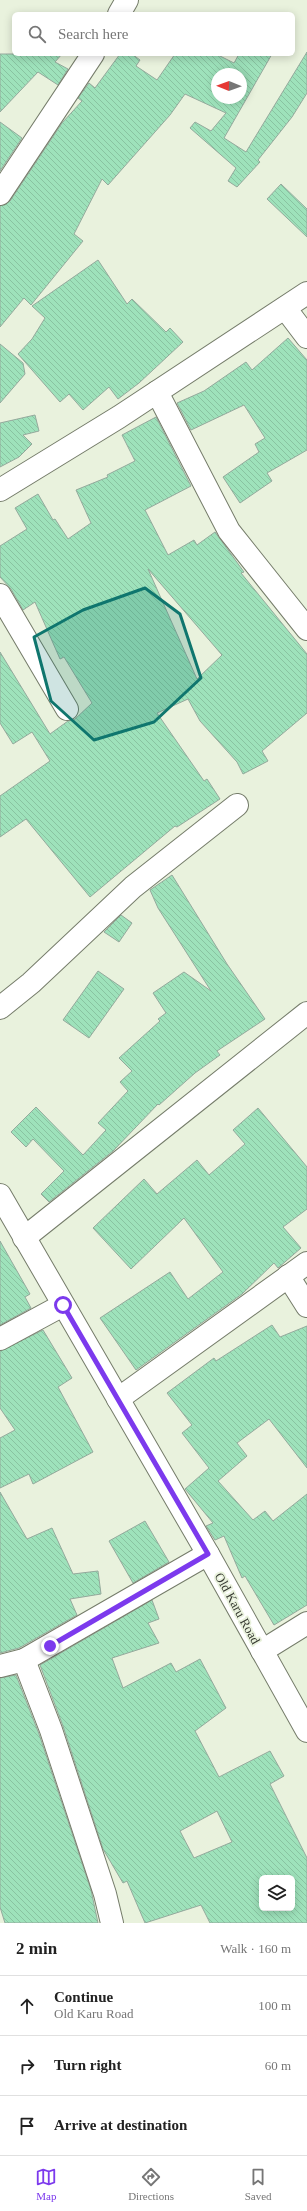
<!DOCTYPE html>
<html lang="en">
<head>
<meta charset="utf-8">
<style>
  body { margin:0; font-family:Georgia,serif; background:#f2f2f2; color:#222 }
  .controls { position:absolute; right:12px; bottom:12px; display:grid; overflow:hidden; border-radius:6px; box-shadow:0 2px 10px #0003 }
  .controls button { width:36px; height:36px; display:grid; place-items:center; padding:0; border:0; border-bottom:1px solid #e0e0e0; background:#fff; color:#222; font:20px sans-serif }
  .compass { position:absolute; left:211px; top:68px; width:36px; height:36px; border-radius:50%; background:#fff; box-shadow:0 2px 10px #0003; rotate:271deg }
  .stop { position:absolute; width:12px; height:12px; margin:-9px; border:3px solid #7c3aed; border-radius:50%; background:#fff }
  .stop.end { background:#7c3aed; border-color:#fff; box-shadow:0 1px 4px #0008 }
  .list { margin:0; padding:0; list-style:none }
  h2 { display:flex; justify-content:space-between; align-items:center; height:52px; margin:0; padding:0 16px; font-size:17px }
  h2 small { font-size:13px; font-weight:400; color:#767676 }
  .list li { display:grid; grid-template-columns:26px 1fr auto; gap:12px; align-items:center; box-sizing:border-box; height:60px; padding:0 16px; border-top:1px solid #e0e0e0 }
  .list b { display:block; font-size:15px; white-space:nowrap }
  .list p { margin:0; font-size:13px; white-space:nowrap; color:#767676 }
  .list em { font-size:13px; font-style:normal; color:#767676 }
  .icon { flex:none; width:22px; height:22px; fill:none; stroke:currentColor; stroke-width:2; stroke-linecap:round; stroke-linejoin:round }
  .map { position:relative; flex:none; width:307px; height:1923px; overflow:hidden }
  .search { position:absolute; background:#fff; box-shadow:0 2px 10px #0003; left:12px; right:12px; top:12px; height:44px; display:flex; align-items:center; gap:10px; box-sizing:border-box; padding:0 14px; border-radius:6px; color:#767676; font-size:15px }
  .sheet { height:232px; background:#fff }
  nav { display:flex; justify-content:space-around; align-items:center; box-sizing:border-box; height:56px; border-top:1px solid #e0e0e0; background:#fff; font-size:11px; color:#767676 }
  nav a { display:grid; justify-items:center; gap:2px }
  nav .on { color:#7c3aed }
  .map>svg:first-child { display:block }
</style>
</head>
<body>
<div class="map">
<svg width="307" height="1923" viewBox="0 0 307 1923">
  <defs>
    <pattern id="building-back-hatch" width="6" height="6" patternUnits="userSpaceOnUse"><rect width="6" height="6" fill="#9ee2bb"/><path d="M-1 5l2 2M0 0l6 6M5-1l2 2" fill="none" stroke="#89c3a1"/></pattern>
  </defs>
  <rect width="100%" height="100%" fill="#e9f2dd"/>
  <g fill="url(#building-back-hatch)" stroke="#94a99c" fill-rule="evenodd">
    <path d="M307,52V93L292,117L258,160L260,162L237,187L228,181L236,168L190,128L195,122L211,131L226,113L185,94L170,115L108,185L102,179L74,234L83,241L31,305L24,298L0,327V206L10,201L62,123L82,101L78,98L89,83L95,88L120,54H132L140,60L136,66L157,80L175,54H216L234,63L239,54H272L224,138L246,152ZM217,74H241V98H217Z"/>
    <polygon points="0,54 62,54 55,62 68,69 58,85 38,72 0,112"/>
    <polygon points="0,122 22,138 0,171"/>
    <polygon points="281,184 307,209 307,237 267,199"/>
    <polygon points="98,260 127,304 132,299 166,332 170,328 183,342 139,383 118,399 109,387 83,410 69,394 60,402 18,354 32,339 45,318 32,306"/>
    <polygon points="288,338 307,360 307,450 267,473 272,481 240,503 223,477 259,452 255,444 265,438 244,405 191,430 177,403 204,391 246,362 252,370"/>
    <polygon points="0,344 23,363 25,374 0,403"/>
    <polygon points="35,415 39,431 23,435 32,444 19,457 0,467 0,423"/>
    <path d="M156,417L191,486L145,510L168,555L194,540L197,545L215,532L244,572L241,573L307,654V713L262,751L268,761L243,774L237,762L200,721L188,699L157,713L204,781L207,779L220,799L177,827L175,826L90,897L26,819L0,837V796L50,761L32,732L13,744L0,723V652L50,734L68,721L74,720L92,703L64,657L60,659L35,602L23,610L11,589L0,577V546L27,529L15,508L38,494L53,520L55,519L68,539L91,523L76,490L108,477L107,475L135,461L122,435ZM148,569L222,655L197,679Z"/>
    <polygon points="172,875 227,964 265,1019 217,1051 220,1055 195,1073 159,1105 158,1104 113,1151 49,1202 41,1194 64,1171 33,1139 26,1147 11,1132 36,1107 83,1155 106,1130 98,1123 128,1091 120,1082 132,1071 119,1058 160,1021 158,1019 166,1013 153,993 184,972 211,991 158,908 150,890"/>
    <polygon points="121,915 132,923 119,942 104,932"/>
    <polygon points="98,971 124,989 89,1038 63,1020"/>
    <polygon points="258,1108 307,1167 307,1209 283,1227 301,1248 278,1268 274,1263 242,1294 136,1370 100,1318 170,1272 188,1299 223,1272 184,1218 131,1269 93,1228 144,1179 157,1194 197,1160 209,1175 245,1144 233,1130"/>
    <polygon points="0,1241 30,1294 25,1297 31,1308 0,1325"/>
    <polygon points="272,1325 280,1337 307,1326 307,1468 269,1419 237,1443 247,1456 218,1481 253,1520 265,1511 273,1521 307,1494 307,1605 274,1625 245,1576 242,1578 224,1536 215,1540 206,1526 213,1523 185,1489 209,1468 182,1433 192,1425 167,1393 214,1358 216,1361"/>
    <polygon points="43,1330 72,1378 58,1387 93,1452 33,1484 29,1474 0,1488 0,1438 15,1430 0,1408 0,1351"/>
    <polygon points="0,1492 27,1539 52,1528 73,1574 98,1571 101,1594 70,1599 77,1615 19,1648 0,1653"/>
    <polygon points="145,1521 169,1562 133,1583 109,1541"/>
    <path d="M152,1600L159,1619L148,1623L159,1643L112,1658L123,1688L171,1663L176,1672L200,1659L226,1708L195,1731L219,1777L270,1751L284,1776L270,1784L307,1858V1923H210L201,1905L145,1923L127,1881L123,1883L103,1849L63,1726L40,1665ZM217,1811L232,1842L194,1858L180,1831ZM262,1878H292V1908H262Z"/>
    <polygon points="16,1675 39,1734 91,1890 98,1923 5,1923 0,1907 0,1678"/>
  </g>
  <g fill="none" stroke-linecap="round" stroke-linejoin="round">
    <defs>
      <g id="street">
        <polyline points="119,14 127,0"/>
        <polyline points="0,194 93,54"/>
        <polyline points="285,308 307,337"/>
        <polyline points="157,392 229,531 307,629"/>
        <polyline points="0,490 119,417 307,293"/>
        <polyline points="0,595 67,709"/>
        <polyline points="0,1008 31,983 133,887 237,805"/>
        <polyline points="24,1238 307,1013"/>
        <polyline points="288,1276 307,1306"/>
        <polyline points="0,1339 63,1305"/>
        <polyline points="118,1399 307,1263"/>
        <polyline points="262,1651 307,1623"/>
        <polyline points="24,1660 51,1730 105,1894 112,1923"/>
        <polyline points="0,1666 24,1660 208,1554"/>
      </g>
      <polyline id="primary" points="0,1195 208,1554 307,1731"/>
    </defs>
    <use href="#street" stroke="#757c6a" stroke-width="24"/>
    <use href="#primary" stroke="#757c6a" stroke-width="24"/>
    <use href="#street" stroke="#fff" stroke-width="22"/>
    <use href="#primary" stroke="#fff" stroke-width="22"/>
  </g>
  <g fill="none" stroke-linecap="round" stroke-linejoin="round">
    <polyline stroke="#7c3aed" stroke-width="5" points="50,1646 208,1554 63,1305"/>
  </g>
  <path fill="#0f766e" fill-opacity="0.2" stroke="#0f766e" stroke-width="3" stroke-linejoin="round" d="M145,588L180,614L201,678L154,722L94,740L51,701L34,637L83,610Z"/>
  <g text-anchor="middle" stroke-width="3.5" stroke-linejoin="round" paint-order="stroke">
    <g font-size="13" fill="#363931" stroke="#e9f2dd">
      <text transform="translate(238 1608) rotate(61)" y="5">Old Karu Road</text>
    </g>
  </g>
</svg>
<div class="controls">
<button><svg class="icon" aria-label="layers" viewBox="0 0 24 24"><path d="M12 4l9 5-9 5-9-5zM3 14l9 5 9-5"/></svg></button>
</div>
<svg class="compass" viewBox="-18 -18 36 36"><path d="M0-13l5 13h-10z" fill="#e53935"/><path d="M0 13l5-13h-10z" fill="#767676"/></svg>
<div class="stop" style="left:63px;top:1305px"></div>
<div class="stop end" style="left:50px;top:1646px"></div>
<div class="search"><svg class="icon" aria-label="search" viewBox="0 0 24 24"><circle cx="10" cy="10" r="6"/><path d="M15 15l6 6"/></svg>Search here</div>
</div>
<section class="sheet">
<h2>2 min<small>Walk · 160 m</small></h2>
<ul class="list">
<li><svg class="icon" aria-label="ahead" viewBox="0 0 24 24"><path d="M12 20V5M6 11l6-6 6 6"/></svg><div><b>Continue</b><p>Old Karu Road</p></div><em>100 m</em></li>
<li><svg class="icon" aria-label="right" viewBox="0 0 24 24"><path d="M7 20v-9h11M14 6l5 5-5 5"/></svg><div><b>Turn right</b></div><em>60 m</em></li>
<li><svg class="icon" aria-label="arrive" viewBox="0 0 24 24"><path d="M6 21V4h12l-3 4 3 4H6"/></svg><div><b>Arrive at destination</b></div></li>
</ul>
</section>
<nav>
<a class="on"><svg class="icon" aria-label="map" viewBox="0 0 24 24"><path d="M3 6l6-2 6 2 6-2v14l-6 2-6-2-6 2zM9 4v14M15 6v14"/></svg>Map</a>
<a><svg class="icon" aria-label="directions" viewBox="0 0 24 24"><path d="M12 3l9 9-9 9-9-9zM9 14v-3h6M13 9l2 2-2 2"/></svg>Directions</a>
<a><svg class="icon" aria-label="saved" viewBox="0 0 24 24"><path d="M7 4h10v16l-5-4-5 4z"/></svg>Saved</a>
</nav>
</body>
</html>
